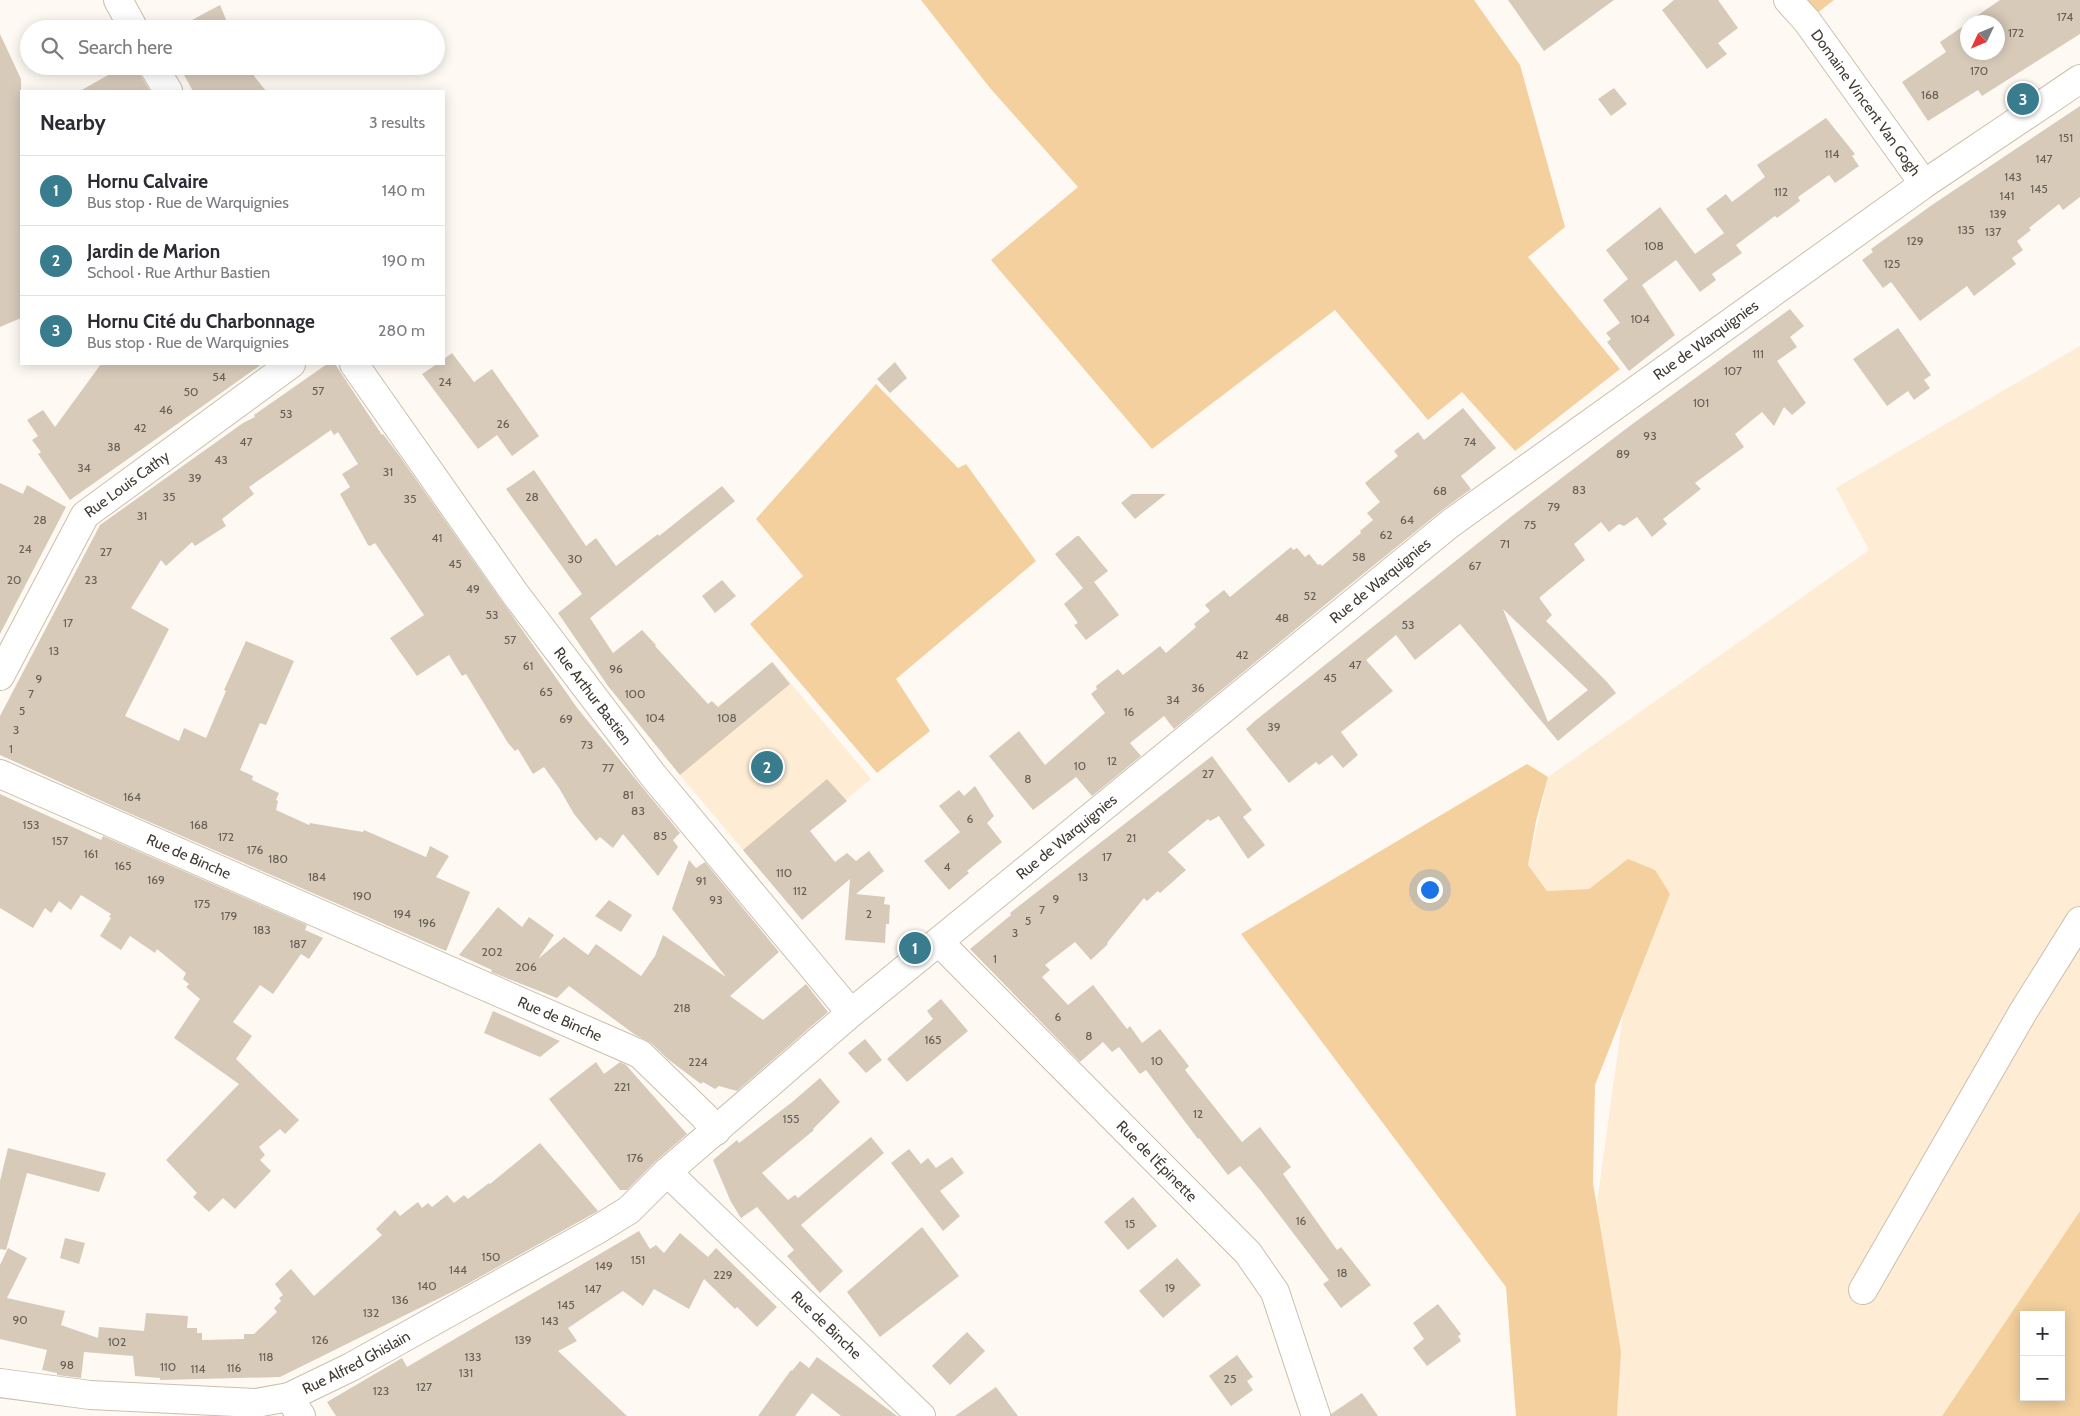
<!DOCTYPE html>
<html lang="en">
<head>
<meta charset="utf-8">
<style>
  body { margin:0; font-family:Cabin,sans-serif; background:#f7f7f7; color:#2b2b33 }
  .controls { position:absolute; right:15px; bottom:15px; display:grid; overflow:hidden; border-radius:0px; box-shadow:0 2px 12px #0003 }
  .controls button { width:45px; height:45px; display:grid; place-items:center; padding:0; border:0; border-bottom:1px solid #e1e1e2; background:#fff; color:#2b2b33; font:25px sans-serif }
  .compass { position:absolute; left:1960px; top:15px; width:45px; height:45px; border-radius:50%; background:#fff; box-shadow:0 2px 12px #0003; rotate:226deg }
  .you { position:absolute; left:1429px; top:889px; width:18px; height:18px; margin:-12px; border:4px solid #fff; border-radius:50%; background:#1a73e8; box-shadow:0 0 0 8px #1a73e833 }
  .badge { display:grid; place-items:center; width:32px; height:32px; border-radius:50%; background:#397c8d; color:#fff; font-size:16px; font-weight:700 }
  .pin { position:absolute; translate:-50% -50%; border:2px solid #fff; box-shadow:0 1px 5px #0006 }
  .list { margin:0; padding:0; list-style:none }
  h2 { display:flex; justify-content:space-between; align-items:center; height:65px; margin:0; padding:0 20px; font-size:21px }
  h2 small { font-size:16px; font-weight:400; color:#7c7c81 }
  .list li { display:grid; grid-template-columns:32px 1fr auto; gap:15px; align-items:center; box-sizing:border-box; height:70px; padding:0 20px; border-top:1px solid #e1e1e2 }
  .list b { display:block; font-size:19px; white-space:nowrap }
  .list p { margin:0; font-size:16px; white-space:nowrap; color:#7c7c81 }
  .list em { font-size:16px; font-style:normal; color:#7c7c81 }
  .icon { flex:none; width:28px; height:28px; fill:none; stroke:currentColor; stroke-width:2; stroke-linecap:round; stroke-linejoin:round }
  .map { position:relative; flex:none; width:2080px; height:1416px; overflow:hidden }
  .search { position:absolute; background:#fff; box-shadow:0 2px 12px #0003; left:20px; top:20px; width:425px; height:55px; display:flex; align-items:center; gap:12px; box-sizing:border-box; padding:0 18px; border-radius:28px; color:#7c7c81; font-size:19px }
  .panel { position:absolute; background:#fff; box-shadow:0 2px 12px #0003; left:20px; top:90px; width:425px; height:275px; border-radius:0px }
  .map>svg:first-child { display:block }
</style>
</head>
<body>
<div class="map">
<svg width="2080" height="1416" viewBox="0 0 2080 1416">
  <rect width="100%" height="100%" fill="#fef9f2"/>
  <g fill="#feedd4">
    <polygon points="2080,346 2080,1211 1942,1416 1617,1416 1619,1380 1597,1203 1623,1015 1670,894 1589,889 1547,891 1528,865 1548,777 1869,550 1836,488"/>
    <polygon points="773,662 871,779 760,870 663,755"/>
  </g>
  <g fill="#f3d09e" fill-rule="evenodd">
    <polygon points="921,0 1474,0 1520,65 1565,227 1528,257 1620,369 1515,451 1462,392 1428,420 1335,310 1152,449 991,260 1078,187 990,88"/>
    <polygon points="1795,0 1834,0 1807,21"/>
    <polygon points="876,384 958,468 966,464 1036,561 896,679 930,731 877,773 750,624 803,576 756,519"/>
    <polygon points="1527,764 1548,777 1536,821 1528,865 1547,891 1589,889 1628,859 1655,870 1670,894 1595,1085 1593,1183 1621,1352 1617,1416 1516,1416 1506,1287 1241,934"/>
    <path d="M2080,1211V1416H1942ZM2024,1315H2061V1397H2024Z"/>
  </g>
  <g fill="#d7cab9" fill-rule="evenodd">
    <polygon points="1508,0 1614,0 1544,51"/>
    <polygon points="1674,0 1718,0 1738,28 1718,43 1727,54 1707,69 1662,10"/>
    <polygon points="2000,0 2080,0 2080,34 1982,96 1978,90 1928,121 1902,82 1946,52 1940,42 1968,23 1968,52 1998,52 1998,22 1968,22"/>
    <polygon points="220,5 230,29 175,29"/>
    <polygon points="0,34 21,79 21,318 0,327"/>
    <polygon points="124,66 135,66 150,91 80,91"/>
    <polygon points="179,66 259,66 254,76 266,91 193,91"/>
    <polygon points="1614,88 1627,104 1611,116 1598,99"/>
    <polygon points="2080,106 2080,197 2063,210 2059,204 2029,228 2031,230 2017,241 2023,250 2012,258 2016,264 1974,296 1967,286 1920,321 1891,282 1883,288 1862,260 1873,252 1871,249 1932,205"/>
    <polygon points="1826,118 1855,154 1852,156 1859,166 1835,183 1829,175 1798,197 1800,201 1777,218 1775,216 1736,245 1742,253 1712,274 1716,280 1700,292 1676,260 1642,285 1675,335 1629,371 1607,342 1611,339 1606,333 1620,323 1603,300 1628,279 1606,250 1660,207 1695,254 1724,233 1706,209 1726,194 1732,202 1765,177 1757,165"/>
    <path d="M1790,309L1804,326L1790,337L1797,347L1777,361L1806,403L1792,415L1784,407L1774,426L1762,412L1735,434L1744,447L1695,483L1701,489L1663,519L1667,524L1652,537L1637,517L1624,526L1619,524L1609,532L1601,522L1574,544L1585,560L1540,597V599L1552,615L1546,621L1607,682L1616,693L1558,741L1460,624L1415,660L1396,635L1366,660L1393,691L1341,732L1358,755L1343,768L1332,755L1319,765L1316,762L1289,783L1246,729L1256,720L1512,516L1631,425ZM1503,609L1588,690L1548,722Z"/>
    <polygon points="1898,328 1931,375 1924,380 1930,388 1914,400 1908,391 1887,406 1853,359"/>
    <polygon points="452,353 474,382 492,369 539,436 512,456 497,435 478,449 422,374 437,364 444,364 444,359"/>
    <polygon points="895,362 907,378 890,393 877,379"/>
    <polygon points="101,364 262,364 70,500 38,454 41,452 32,440 38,436 27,420 43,410 55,427"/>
    <polygon points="327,364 335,364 382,435 383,434 398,454 578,709 680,833 673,840 678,847 658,876 623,834 613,848 600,837 596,841 574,814 559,788 544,767 533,774 518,749 515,751 508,743 466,674 462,676 449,655 417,676 390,638 424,615 375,543 370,546 368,545 340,494 350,487 342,474 358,464 338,432 334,435 331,430 249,487 254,494 222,519 226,526 195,546 192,542 166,566 161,560 131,608 169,629 125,716 179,741 184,728 206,738 226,691 224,690 246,641 294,661 266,725 260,723 240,770 253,776 252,780 279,793 276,800 278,801 276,810 309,825 310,823 363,832 364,830 426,857 430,846 449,856 436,877 470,892 446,951 115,807 0,755 0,716 100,525 243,423 255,417 254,415"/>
    <polygon points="1463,408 1496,448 1461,476 1471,489 1441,511 1342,591 1174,729 1164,716 1130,743 1141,756 1092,796 1076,777 1033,810 989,756 1019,731 1045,765 1105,713 1091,694 1097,689 1096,686 1118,669 1123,675 1160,646 1166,653 1196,627 1194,624 1210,611 1205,605 1224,590 1230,597 1291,547 1293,550 1297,548 1305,557 1309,554 1318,565 1320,564 1322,566 1361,533 1360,531 1373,520 1367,513 1380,502 1365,483 1398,456 1394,451 1418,432 1424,440"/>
    <polygon points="534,470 586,546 596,538 616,566 658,534 659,536 722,486 735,501 590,618 613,653 642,630 656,645 655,646 708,704 712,701 718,707 772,662 790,684 680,775 608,686 558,613 582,594 506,489"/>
    <polygon points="0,483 23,494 27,485 66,507 0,634"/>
    <polygon points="1132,494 1166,494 1135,519 1121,503"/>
    <polygon points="1077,536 1079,536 1108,571 1094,582 1119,615 1086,640 1074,625 1078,623 1064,604 1083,588 1055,554"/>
    <polygon points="722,580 736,596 715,613 702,596"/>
    <polygon points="1212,756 1252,810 1243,817 1265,845 1248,859 1219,816 1210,821 1208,819 1168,852 1186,870 1160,893 1158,891 1147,901 1144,898 1107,943 1108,944 1091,960 1075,942 1045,965 1050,970 1042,977 1068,1005 1093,985 1127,1029 1130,1026 1142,1043 1160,1029 1189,1066 1185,1070 1242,1142 1260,1127 1291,1167 1283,1174 1337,1250 1341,1247 1371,1285 1341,1308 1323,1284 1329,1280 1261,1191 1240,1166 1228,1175 1199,1138 1198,1139 1146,1070 1140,1074 1119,1047 1112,1052 1103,1042 1080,1062 970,949 1011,915 1010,913"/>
    <polygon points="827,779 847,801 810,831 835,862 847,853 856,861 869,851 884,871 856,894 885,897 884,904 890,905 889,924 886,924 885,943 845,940 850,879 802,920 743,850"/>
    <polygon points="975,786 994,816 987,823 1002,842 967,871 969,873 949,890 924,861 960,832 939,806 959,790 964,796"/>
    <polygon points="0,794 101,840 103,836 307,925 305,930 323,938 309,959 301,954 273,994 260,985 233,1022 252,1036 236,1059 299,1120 285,1134 280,1129 259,1147 265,1155 260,1160 271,1171 235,1209 223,1198 209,1212 193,1197 197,1193 166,1160 239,1084 174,1038 200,999 186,987 189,984 183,979 186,973 157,949 155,953 130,936 121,950 100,936 111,918 109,917 111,914 81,895 71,910 59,901 51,913 45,908 33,928 0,908"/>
    <polygon points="689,860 696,868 705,862 779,952 730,996 763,1020 806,984 828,1012 737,1091 719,1086 715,1089 703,1082 701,1084 669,1060 651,1043 634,1034 569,986 557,998 491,972 492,970 459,955 498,907 522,927 529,917 554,935 538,959 564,937 588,955 596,944 641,976 655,956 663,935 726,977 672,909"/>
    <polygon points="609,900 632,915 621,932 595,916"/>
    <polygon points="941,999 968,1031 907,1082 887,1059 933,1019 927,1011"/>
    <polygon points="493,1011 560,1041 540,1057 484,1033"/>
    <polygon points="865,1039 882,1060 866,1073 848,1053"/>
    <polygon points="596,1062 604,1074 620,1062 626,1065 687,1134 656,1161 627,1190 620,1190 549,1099"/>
    <polygon points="820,1078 840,1102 813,1129 814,1130 762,1173 788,1200 795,1195 798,1198 871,1137 884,1153 801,1225 843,1271 820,1293 787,1256 794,1250 757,1207 741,1218 731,1202 713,1160 737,1140 739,1143 791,1103"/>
    <polygon points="540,1143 598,1211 460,1288 280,1377 160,1380 160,1378 135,1376 133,1356 84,1352 81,1378 57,1375 57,1373 42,1370 47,1350 0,1339 0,1265 8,1248 27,1258 7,1298 65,1311 61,1325 98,1338 99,1327 144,1331 146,1313 188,1316 187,1328 197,1328 197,1333 202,1333 202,1340 244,1339 244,1334 254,1334 277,1312 274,1308 281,1301 279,1298 283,1295 275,1284 291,1269 314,1296 382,1235 376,1229 395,1210 400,1216 418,1202 422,1208 428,1203 432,1207 447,1195 454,1203 464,1195 468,1199 489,1183 490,1184"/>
    <polygon points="8,1148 106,1173 99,1192 27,1173 6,1250 0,1249 0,1181"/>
    <polygon points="909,1149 921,1164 928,1158 936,1168 952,1157 964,1173 940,1191 960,1216 943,1231 891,1163"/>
    <polygon points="1133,1197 1157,1226 1128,1250 1104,1222"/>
    <polygon points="922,1227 959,1276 880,1337 847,1292"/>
    <polygon points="639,1231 650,1249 656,1245 664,1253 680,1233 708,1257 716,1248 777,1307 757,1327 737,1307 735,1309 704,1279 689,1309 654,1289 643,1306 623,1291 568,1328 577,1341 558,1351 627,1416 336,1416 327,1402 402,1358 407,1367"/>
    <polygon points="65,1238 85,1243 79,1264 60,1258"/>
    <polygon points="1177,1258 1201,1285 1163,1318 1139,1291"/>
    <polygon points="1438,1304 1461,1334 1458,1336 1461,1341 1427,1366 1413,1348 1424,1339 1413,1323"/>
    <polygon points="967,1332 985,1351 950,1385 932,1366"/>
    <polygon points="1237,1355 1253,1377 1247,1381 1253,1390 1231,1406 1209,1376"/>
    <polygon points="817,1357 857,1386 897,1416 841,1416 812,1393 795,1416 758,1416 791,1370 792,1371 800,1361 809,1368"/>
    <polygon points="996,1387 1018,1416 955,1416"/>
    <polygon points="1362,1393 1378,1416 1331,1416 1331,1414"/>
  </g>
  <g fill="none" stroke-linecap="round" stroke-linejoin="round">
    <defs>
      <g id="minor">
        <polyline points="118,0 134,29"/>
        <path id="s1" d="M1788,0L1807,21L1924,184"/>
        <polyline points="153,66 168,91"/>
        <path id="s2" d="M354,364L516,595L652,774L851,1013"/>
        <path id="s3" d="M0,676L85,515L291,364"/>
        <path id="s4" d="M0,774L640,1054L704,1116L716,1131"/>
        <path id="s5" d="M939,942L1248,1253L1275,1292L1316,1416"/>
        <path id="s6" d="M667,1172L921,1416"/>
        <polyline points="1863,1290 2023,1012 2080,921"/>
        <path id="s7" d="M0,1383L90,1395L256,1403L289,1397L351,1367L595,1231L629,1210L667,1172L851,1013L1451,523L1924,184L2080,79"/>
        <polyline points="289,1397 301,1416"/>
      </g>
    </defs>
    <use href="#minor" stroke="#cbbfad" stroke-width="30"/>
    <use href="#minor" stroke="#fff" stroke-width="28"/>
  </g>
  <g text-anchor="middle" stroke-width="4" stroke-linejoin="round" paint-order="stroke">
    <g font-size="12" fill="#665f54">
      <text x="2065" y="21">174</text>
      <text x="2016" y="37">172</text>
      <text x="1979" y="75">170</text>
      <text x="1930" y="99">168</text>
      <text x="2066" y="142">151</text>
      <text x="1832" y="158">114</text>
      <text x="2044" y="163">147</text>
      <text x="2013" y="181">143</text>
      <text x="2039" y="193">145</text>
      <text x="1781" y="196">112</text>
      <text x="2007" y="200">141</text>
      <text x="1998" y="218">139</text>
      <text x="1966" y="234">135</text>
      <text x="1993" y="236">137</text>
      <text x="1915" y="245">129</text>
      <text x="1654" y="250">108</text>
      <text x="1892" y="268">125</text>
      <text x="1640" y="323">104</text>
      <text x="1758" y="358">111</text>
      <text x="1733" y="375">107</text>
      <text x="219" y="381">54</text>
      <text x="445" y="386">24</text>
      <text x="318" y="395">57</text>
      <text x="191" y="396">50</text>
      <text x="1701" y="407">101</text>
      <text x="166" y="414">46</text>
      <text x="286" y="418">53</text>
      <text x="503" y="428">26</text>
      <text x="140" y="432">42</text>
      <text x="1650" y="440">93</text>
      <text x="246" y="446">47</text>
      <text x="1470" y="446">74</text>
      <text x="114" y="451">38</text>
      <text x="1623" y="458">89</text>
      <text x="221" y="464">43</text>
      <text x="84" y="472">34</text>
      <text x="388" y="476">31</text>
      <text x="195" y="482">39</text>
      <text x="1579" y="494">83</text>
      <text x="1440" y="495">68</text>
      <text x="169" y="501">35</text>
      <text x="532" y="501">28</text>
      <text x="410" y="503">35</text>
      <text x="1554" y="511">79</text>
      <text x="142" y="520">31</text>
      <text x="40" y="524">28</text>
      <text x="1407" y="524">64</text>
      <text x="1530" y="529">75</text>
      <text x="1386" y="539">62</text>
      <text x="437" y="542">41</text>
      <text x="1505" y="548">71</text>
      <text x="25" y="553">24</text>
      <text x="106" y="556">27</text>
      <text x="1359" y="561">58</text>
      <text x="575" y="563">30</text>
      <text x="455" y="568">45</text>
      <text x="1475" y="570">67</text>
      <text x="14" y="584">20</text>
      <text x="91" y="584">23</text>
      <text x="473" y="593">49</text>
      <text x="1310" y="600">52</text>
      <text x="492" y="619">53</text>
      <text x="1282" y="622">48</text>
      <text x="68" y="627">17</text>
      <text x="1408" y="629">53</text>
      <text x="510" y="644">57</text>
      <text x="54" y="655">13</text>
      <text x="1242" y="659">42</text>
      <text x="1355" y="669">47</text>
      <text x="528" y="670">61</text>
      <text x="616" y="673">96</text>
      <text x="1330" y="682">45</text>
      <text x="39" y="683">9</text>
      <text x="1198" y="692">36</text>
      <text x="546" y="696">65</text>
      <text x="31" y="698">7</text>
      <text x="635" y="698">100</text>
      <text x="1173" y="704">34</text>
      <text x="22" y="715">5</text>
      <text x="1129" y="716">16</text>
      <text x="655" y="722">104</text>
      <text x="727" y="722">108</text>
      <text x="566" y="723">69</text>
      <text x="1274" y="731">39</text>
      <text x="16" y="734">3</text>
      <text x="587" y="749">73</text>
      <text x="11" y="753">1</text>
      <text x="1112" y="765">12</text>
      <text x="1080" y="770">10</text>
      <text x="608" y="772">77</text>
      <text x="1208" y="778">27</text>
      <text x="1028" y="783">8</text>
      <text x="628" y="799">81</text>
      <text x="132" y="801">164</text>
      <text x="638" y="815">83</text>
      <text x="970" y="823">6</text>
      <text x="31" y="829">153</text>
      <text x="199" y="829">168</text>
      <text x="660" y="840">85</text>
      <text x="226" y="841">172</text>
      <text x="1131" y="842">21</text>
      <text x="60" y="845">157</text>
      <text x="255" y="854">176</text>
      <text x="91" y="858">161</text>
      <text x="1107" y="861">17</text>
      <text x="278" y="863">180</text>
      <text x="123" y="870">165</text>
      <text x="947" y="871">4</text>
      <text x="784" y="877">110</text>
      <text x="317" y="881">184</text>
      <text x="1083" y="881">13</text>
      <text x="156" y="884">169</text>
      <text x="701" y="885">91</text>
      <text x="800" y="895">112</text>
      <text x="362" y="900">190</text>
      <text x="1056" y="903">9</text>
      <text x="716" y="904">93</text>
      <text x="202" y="908">175</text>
      <text x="1042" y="914">7</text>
      <text x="402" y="918">194</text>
      <text x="869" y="918">2</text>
      <text x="229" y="920">179</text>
      <text x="1028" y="925">5</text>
      <text x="427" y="927">196</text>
      <text x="262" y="934">183</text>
      <text x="1015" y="937">3</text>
      <text x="298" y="948">187</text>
      <text x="492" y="956">202</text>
      <text x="995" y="963">1</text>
      <text x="526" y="971">206</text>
      <text x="682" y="1012">218</text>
      <text x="1058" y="1021">6</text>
      <text x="1089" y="1040">8</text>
      <text x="933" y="1044">165</text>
      <text x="1157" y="1065">10</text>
      <text x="698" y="1066">224</text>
      <text x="622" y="1091">221</text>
      <text x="1198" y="1118">12</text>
      <text x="791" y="1123">155</text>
      <text x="635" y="1162">176</text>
      <text x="1301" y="1225">16</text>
      <text x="1130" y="1228">15</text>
      <text x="491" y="1261">150</text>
      <text x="638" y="1264">151</text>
      <text x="604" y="1270">149</text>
      <text x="458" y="1274">144</text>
      <text x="1342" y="1277">18</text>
      <text x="723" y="1279">229</text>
      <text x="427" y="1290">140</text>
      <text x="1170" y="1292">19</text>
      <text x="593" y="1293">147</text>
      <text x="400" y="1304">136</text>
      <text x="566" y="1309">145</text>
      <text x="371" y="1317">132</text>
      <text x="20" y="1324">90</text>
      <text x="550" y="1325">143</text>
      <text x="320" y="1344">126</text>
      <text x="523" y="1344">139</text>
      <text x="117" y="1346">102</text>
      <text x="266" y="1361">118</text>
      <text x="473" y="1361">133</text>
      <text x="67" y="1369">98</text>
      <text x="168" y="1371">110</text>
      <text x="234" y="1372">116</text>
      <text x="198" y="1373">114</text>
      <text x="466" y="1377">131</text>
      <text x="1230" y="1383">25</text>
      <text x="424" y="1391">127</text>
      <text x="381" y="1395">123</text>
    </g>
    <g font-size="15" fill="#403b33" stroke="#fff">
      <text dy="5" stroke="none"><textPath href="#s1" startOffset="129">Domaine Vincent Van Gogh</textPath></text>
      <text dy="5" stroke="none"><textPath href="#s7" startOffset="2064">Rue de Warquignies</textPath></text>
      <text dy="5" stroke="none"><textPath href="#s3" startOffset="234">Rue Louis Cathy</textPath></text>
      <text dy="5" stroke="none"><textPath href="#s7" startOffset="1659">Rue de Warquignies</textPath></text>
      <text dy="5" stroke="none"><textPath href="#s2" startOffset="409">Rue Arthur Bastien</textPath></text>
      <text dy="5" stroke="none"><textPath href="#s7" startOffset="1254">Rue de Warquignies</textPath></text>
      <text dy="5" stroke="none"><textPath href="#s4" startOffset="206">Rue de Binche</textPath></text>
      <text dy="5" stroke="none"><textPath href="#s4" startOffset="611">Rue de Binche</textPath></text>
      <text dy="5" stroke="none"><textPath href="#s5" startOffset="309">Rue de l'Épinette</textPath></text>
      <text dy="5" stroke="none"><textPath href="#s6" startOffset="221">Rue de Binche</textPath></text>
      <text dy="5" stroke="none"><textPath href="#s7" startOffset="366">Rue Alfred Ghislain</textPath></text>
    </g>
  </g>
</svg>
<div class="controls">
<button>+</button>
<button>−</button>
</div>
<svg class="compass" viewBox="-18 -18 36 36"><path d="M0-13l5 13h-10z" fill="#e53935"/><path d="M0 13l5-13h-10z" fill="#7c7c81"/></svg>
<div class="you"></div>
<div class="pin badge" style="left:915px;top:948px">1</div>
<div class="pin badge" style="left:767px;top:767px">2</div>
<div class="pin badge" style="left:2023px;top:99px">3</div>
<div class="search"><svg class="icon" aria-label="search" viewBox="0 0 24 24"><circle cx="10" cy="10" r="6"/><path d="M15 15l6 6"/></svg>Search here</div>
<section class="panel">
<h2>Nearby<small>3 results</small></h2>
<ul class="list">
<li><span class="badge">1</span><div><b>Hornu Calvaire</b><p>Bus stop · Rue de Warquignies</p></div><em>140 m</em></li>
<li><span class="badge">2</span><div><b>Jardin de Marion</b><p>School · Rue Arthur Bastien</p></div><em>190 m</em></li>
<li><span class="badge">3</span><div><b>Hornu Cité du Charbonnage</b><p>Bus stop · Rue de Warquignies</p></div><em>280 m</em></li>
</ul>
</section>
</div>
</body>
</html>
